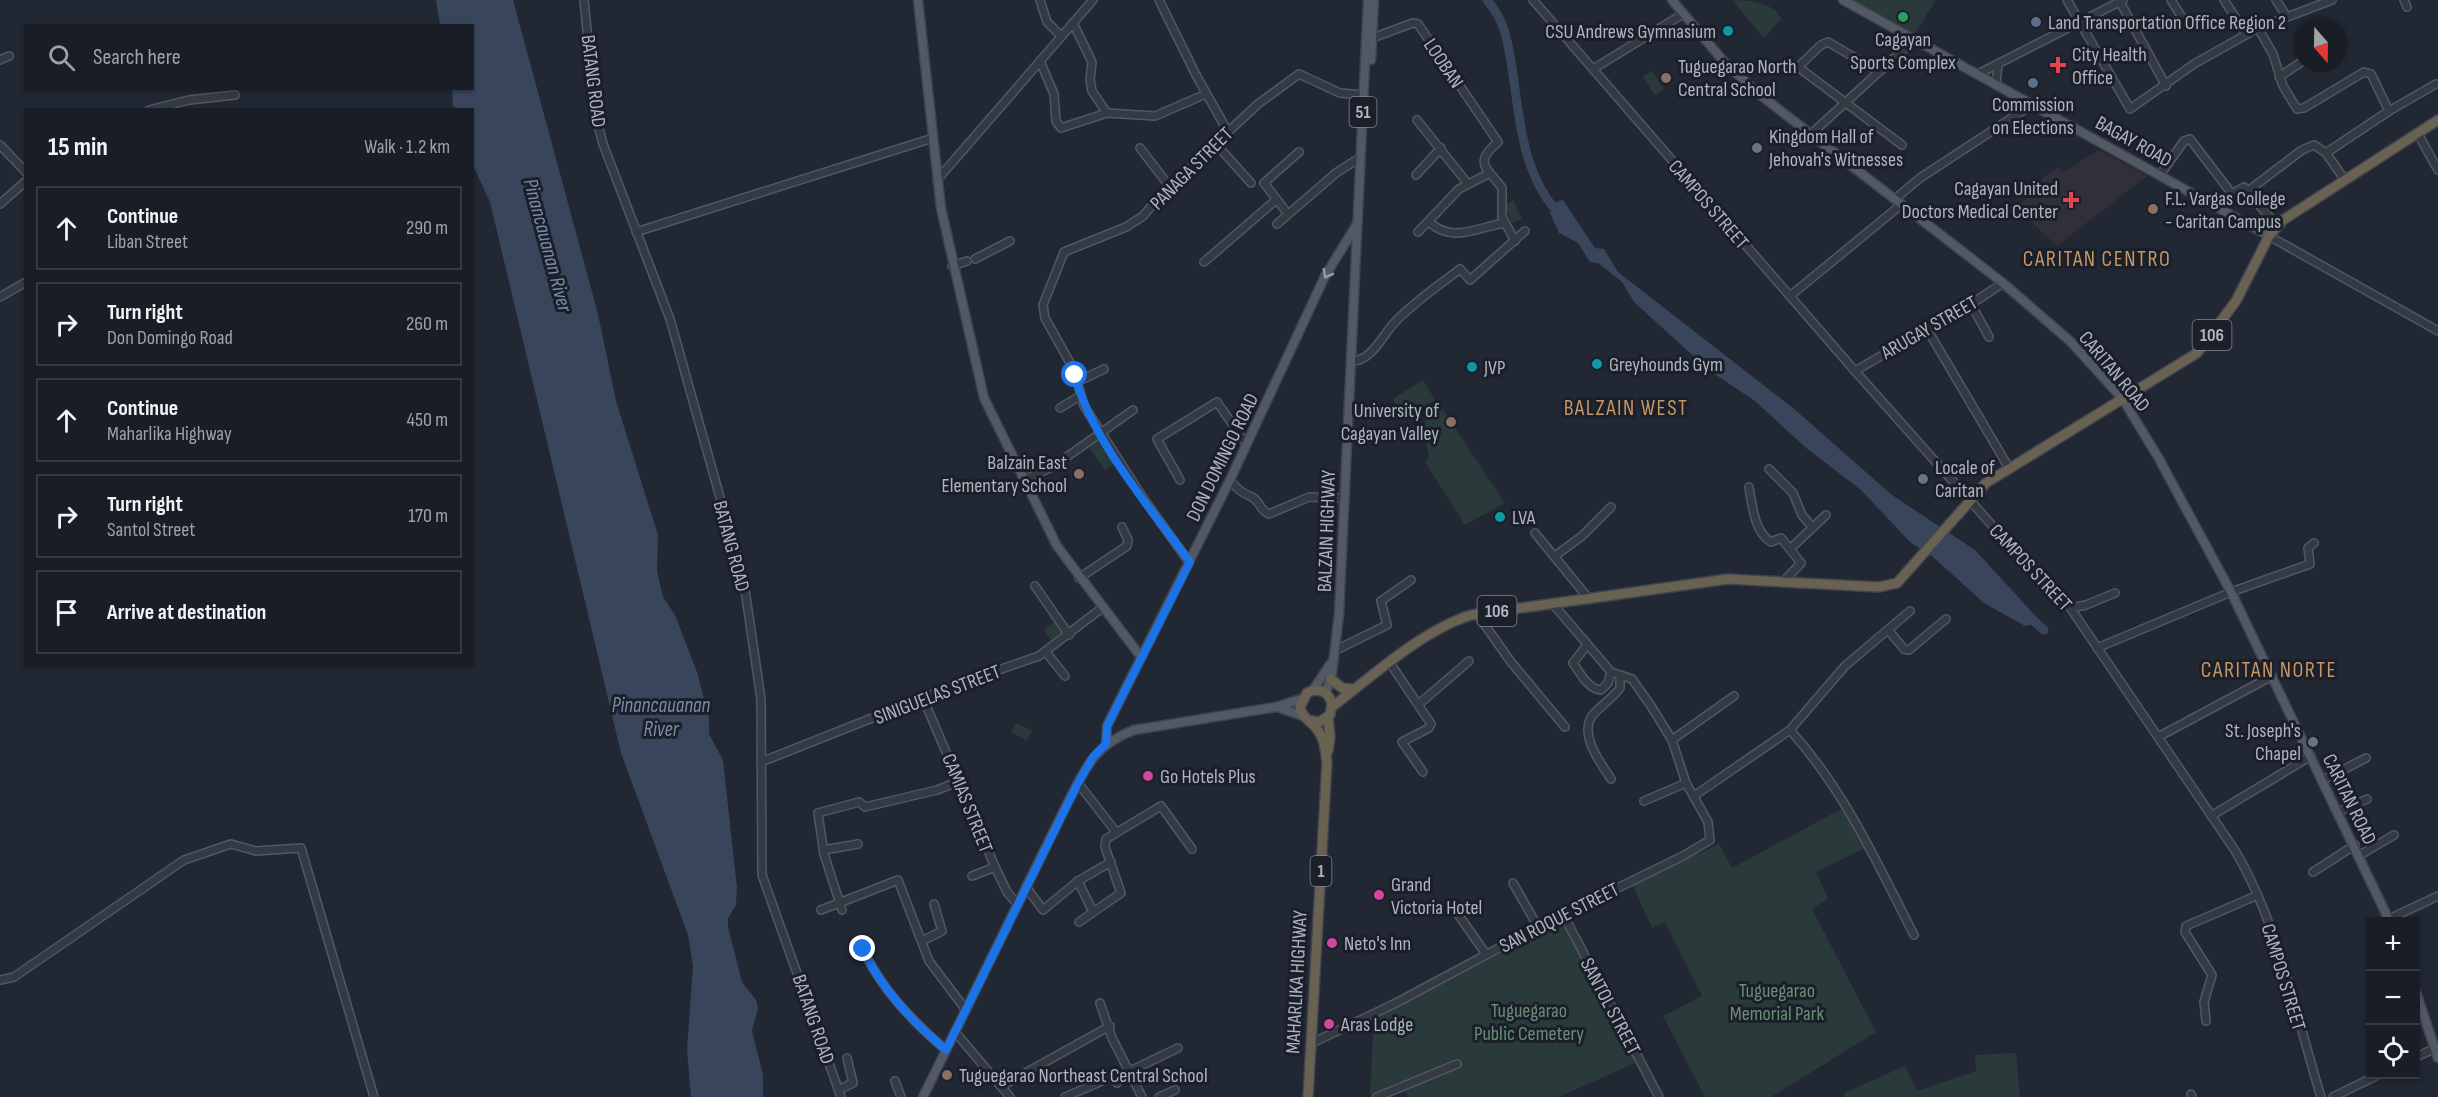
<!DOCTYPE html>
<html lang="en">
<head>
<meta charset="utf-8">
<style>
  body { margin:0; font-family:"Sofia Sans Condensed",sans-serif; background:#262b32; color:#f1f3f6 }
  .controls { position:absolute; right:18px; bottom:18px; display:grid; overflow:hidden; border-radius:0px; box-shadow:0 2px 4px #0004 }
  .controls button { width:54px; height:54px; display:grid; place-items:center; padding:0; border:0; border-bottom:2px solid #373c43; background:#191e26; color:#f1f3f6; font:30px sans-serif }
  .compass { position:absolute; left:2294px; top:18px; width:54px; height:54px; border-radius:50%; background:#191e26; box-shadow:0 2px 4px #0004; rotate:160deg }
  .stop { position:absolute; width:18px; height:18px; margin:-14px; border:4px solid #1a73e8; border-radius:50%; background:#fff }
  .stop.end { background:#1a73e8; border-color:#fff; box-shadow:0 2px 6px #0008 }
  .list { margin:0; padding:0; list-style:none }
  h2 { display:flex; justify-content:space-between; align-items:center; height:78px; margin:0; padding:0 24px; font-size:26px }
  h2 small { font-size:20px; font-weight:400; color:#9fa2a7 }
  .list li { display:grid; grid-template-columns:39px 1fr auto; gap:18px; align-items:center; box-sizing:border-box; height:84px; margin:0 12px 12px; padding:0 12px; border:2px solid #373c43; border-radius:0px }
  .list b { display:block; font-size:22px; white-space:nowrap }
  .list p { margin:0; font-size:20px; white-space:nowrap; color:#9fa2a7 }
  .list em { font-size:20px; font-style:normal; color:#9fa2a7 }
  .icon { flex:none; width:33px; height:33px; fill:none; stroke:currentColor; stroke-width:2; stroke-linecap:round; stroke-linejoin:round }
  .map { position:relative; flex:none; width:2438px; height:1097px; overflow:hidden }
  .search { position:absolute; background:#191e26; box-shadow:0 2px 4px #0004; left:24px; top:24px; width:450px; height:66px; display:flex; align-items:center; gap:15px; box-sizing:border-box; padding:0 21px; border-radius:0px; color:#9fa2a7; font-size:22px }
  .panel { position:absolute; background:#191e26; box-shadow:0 2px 4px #0004; left:24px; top:108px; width:450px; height:558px; border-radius:0px }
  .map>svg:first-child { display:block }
</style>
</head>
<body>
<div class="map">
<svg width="2438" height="1097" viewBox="0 0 2438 1097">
  <rect width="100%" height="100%" fill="#212833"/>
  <polygon fill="#312f39" points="2099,150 2147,176 2057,246 2016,208 2035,192 2031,187 2058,167 2063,172"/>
  <g fill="#2a3a3b">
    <path d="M1732,0C1748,0 1774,2 1781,19L1764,38Z"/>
    <polygon points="1848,0 1936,0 1914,35"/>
    <polygon points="1652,71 1664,89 1655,95 1643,77"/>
    <polygon points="1513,200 1522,219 1512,223 1504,205"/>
    <polygon points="1423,380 1435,400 1405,419 1393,399"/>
    <path d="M1439,404L1505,503L1465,525L1425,462L1429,458C1425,433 1417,422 1439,404Z"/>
    <polygon points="1101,439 1117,461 1105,470 1089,448"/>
    <polygon points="1057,619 1066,631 1052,642 1044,630"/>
    <polygon points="1016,723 1032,731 1026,740 1011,732"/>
    <polygon points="1845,807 1869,846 1816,872 1828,898 1812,909 1876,1032 1771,1097 1705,1097 1663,1016 1702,996 1665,922 1652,928 1632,884 1719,844 1732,868"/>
    <polygon points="1562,918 1637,1062 1559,1097 1408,1097 1405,1090 1388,1097 1370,1097 1374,1017"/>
    <polygon points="2016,1053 2020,1097 1845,1097 1844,1093 1905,1066 1917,1091 1976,1071 1975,1055"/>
  </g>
  <g fill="#38455b">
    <polygon points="436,0 513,0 598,314 616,401 658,535 657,571 663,597 675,615 697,672 709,718 709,734 723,760 737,888 736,905 728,918 728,927 742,982 756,1000 758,1008 752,1031 763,1075 763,1097 691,1097 687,1050 693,966 688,935 621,753 490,202 473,165 472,110 453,107 452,89 472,88 472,26 440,25"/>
    <polygon points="1563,200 1595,248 1604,249 1618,272 1793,408 1892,495 1975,550 2041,622 2025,626 1984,603 1933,557 1911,543 1861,490 1805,447 1755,401 1710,371 1634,302 1622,282 1598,263 1590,262 1578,243 1559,233 1550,213 1556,202"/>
  </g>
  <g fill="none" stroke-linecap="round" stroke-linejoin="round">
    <g stroke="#38455b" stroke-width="9">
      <path d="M1487,0C1505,21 1508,42 1512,68C1520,120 1522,175 1560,215"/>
      <polyline points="2028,616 2044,630"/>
    </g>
    <defs>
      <g id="minor">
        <polyline points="584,0 595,113 603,144 670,319 744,583 761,699 762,875 841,1097"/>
        <polyline points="1040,0 1047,22 1061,36"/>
        <polyline points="1159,0 1196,75 1228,132"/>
        <path d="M1533,0L1855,371L1998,532L2067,603L2234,849C2278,922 2296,1016 2321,1097"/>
        <polyline points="2067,0 2130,109 2194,64 2258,28 2332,0"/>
        <polyline points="2119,0 2166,86"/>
        <polyline points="2171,0 2186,24"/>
        <polyline points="2224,0 2246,34"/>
        <polyline points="2276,0 2287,17"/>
        <polyline points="2404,0 2407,7"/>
        <polyline points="1073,23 1092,62 1090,80 1092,91 1107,113"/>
        <polyline points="2258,28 2273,54 2283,86 2297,109 2304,108 2364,72 2371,74 2389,111 2326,153"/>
        <path d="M1372,38L1413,23L1418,24L1498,142C1472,164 1488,168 1502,188V217L1515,241"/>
        <polyline points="0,60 9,56"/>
        <polyline points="1040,61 1054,94 1056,121 1061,128 1107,113 1155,116 1206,94"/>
        <polyline points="1593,69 1683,14"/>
        <polyline points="1879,72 1828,42 1821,45 1798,67 1902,145"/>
        <polyline points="1978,74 2123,0"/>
        <polyline points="2279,77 2303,61"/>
        <polyline points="1996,84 1998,64"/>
        <polyline points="149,110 189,100 235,95"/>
        <polyline points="2389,111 2436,84"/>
        <polyline points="1417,120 1468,184"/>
        <polyline points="1811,134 1915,39"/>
        <polyline points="2418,134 2438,170"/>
        <polyline points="1215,143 1251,183"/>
        <polyline points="0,145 26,172"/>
        <polyline points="1140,148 1170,187"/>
        <polyline points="1416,175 1441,148"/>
        <polyline points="2160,175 2184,141 2190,139 2232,194"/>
        <polyline points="937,180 1093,0"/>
        <polyline points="2248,191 2302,150 2314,145 2326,153 2345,180"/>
        <polyline points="1895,199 1920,178 2033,104"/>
        <polyline points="0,204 26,181"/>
        <polyline points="2218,207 2232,194 2244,187 2277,226"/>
        <polyline points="1288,214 1264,183 1299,152"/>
        <path d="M1429,222C1453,244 1477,227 1505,223"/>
        <polyline points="1277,224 1336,173 1361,157"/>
        <polyline points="636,232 933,138"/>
        <polyline points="1418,232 1459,189 1488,174"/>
        <polyline points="2269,236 2438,331"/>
        <polyline points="975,259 1010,241"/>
        <polyline points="1204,262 1276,200"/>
        <polyline points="952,266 967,261"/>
        <polyline points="1790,296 1902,204"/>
        <polyline points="0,297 26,282"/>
        <polyline points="1971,304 1989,337"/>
        <polyline points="1927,329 2009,468"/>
        <path d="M1351,361C1372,362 1383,334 1395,322C1414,302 1438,286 1460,269L1470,280L1525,231"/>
        <polyline points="1855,371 1971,304 2003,283"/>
        <polyline points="1077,382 1104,369"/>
        <polyline points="1060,408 1080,396"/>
        <polyline points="1769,469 1793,493 1802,515 1812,527"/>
        <polyline points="1024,480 1054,466 1133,410"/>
        <polyline points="1180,480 1157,439 1217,402 1246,444"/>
        <path d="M1230,480C1238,490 1241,492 1252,497C1260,501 1260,511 1269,514L1309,497L1342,498"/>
        <path d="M1749,487C1752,504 1754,532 1771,542L1781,538L1801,563L1784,581"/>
        <polyline points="1535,533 1589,599"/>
        <polyline points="1790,549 1826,515"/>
        <polyline points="1555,556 1582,536 1611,507"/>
        <polyline points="1189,562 1143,498 1084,406 1074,370 1045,318 1043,305 1064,252 1126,227 1143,216 1161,195 1228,132 1258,104 1299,74 1340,93 1364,95"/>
        <polyline points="1079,578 1127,546 1128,540 1122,527"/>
        <polyline points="1035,586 1069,635"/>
        <polyline points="2071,608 2086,605 2115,593"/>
        <polyline points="1477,614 1511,662 1565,727"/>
        <polyline points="1888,630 1904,649 1909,650 1946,619"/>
        <path d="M1587,645L1573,663C1580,673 1588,689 1601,690L1608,683L1611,672"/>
        <polyline points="2097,648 2231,592 2310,564 2308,548 2314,543"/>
        <polyline points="1334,651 1387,625 1381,601 1411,580"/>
        <polyline points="1046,652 1065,676"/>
        <polyline points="1390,663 1431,724 1429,728 1402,742 1423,772"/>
        <polyline points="923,698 995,867 1007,892 1017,904"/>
        <polyline points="1419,704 1469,661"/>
        <path d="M1790,730C1845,791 1877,863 1914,935"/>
        <polyline points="2158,737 2272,676"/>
        <polyline points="1672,740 1734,696"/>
        <polyline points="761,762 953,686 1039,656 1102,608"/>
        <path d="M1611,779C1601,763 1579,736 1592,716C1600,706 1612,699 1620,688V676"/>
        <polyline points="2323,780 2366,758"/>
        <polyline points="1078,783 1116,832"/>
        <polyline points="1694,796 1790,730 1845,666 1910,611"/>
        <polyline points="1644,801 1686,783"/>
        <polyline points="2338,812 2367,799"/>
        <polyline points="2211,816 2311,756"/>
        <polyline points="824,850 858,844"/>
        <polyline points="2360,855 2394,835"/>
        <polyline points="2313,872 2355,845"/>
        <polyline points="972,876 995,867"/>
        <polyline points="1078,881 1093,912"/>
        <polyline points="1513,883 1538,927"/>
        <polyline points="1026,887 1043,910 1078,881 1111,862"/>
        <polyline points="821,910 898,880 929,961 966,1010"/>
        <polyline points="842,910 824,854 818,813 859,802 865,807 937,790 960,781"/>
        <polyline points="1455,910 1486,954"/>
        <polyline points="1563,914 1659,1097"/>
        <polyline points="2389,919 2438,896"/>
        <polyline points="1079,922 1121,893 1105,847 1106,839 1161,806 1192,849"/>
        <polyline points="922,941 942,931 934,904"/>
        <path d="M863,949C880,987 914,1023 946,1050"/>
        <polyline points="0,980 14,977 184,860 231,844 256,851 301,848 374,1097"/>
        <polyline points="1100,1003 1112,1038 1142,1097"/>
        <polyline points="2206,1021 2204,1002 2212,975 2185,932 2186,926 2258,895"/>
        <polyline points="955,1032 1010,1097"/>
        <polyline points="1310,1044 1396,1003 1538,927 1683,856 1710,840 1708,822 1686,783 1672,740 1651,706 1632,679 1611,672 1553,604"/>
        <polyline points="2416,1057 2438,1047"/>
        <polyline points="1130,1071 1178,1048"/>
        <polyline points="895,1081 901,1097"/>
        <polyline points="1002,1086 1110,1026"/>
        <polyline points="838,1090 853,1083 847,1058"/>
        <polyline points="2191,1094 2192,1097"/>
        <polyline points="1065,1097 1109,1078 1113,1077 1117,1083"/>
        <polyline points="1159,1097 1175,1090"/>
        <polyline points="1377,1097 1457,1064"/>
        <polyline points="2333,1097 2380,1074"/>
      </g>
      <g id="major">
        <polyline points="918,0 941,208 984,398 1057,546 1141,657"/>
        <polyline points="1672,0 1725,63 1759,94 2003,283 2071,342 2122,398 2158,457 2231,592 2390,922"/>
        <polyline points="1843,0 2269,236"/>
        <polyline points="1371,60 1374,0"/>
        <polyline points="1313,690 1331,663"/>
        <polyline points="1326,693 1332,673 1339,614 1368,0"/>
        <polyline points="1277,707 1303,716"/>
        <polyline points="1106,744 1107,726 1230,480 1325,276 1357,224"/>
        <polyline points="2416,992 2438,1058"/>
        <path d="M923,1097L1065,808C1084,771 1093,745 1134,730L1276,707L1301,699"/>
      </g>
      <g id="highway">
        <polyline points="1331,679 1342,688 1352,689"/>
        <path d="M1332,707C1372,676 1423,630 1471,615L1728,579L1879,587L1897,583L1986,483L2197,353L2236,301L2269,236L2283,220L2438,120"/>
        <polyline points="1328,717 1330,737 1328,751"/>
        <path d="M1308,1097L1327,762C1325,750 1325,739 1317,729C1311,721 1302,718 1300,707L1307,693C1318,687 1328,691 1332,703L1330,715L1319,722L1308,720"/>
      </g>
    </defs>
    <use href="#minor" stroke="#525762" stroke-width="10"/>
    <use href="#major" stroke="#3e434e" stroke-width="11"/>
    <use href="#highway" stroke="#3f444f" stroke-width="12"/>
    <use href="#minor" stroke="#343a44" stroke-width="7"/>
    <use href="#major" stroke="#525964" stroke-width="8"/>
    <use href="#highway" stroke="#696252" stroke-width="9"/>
  </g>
  <defs><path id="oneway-chevron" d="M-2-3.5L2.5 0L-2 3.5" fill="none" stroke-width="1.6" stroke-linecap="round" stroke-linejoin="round" transform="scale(1.5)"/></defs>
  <use stroke="#989daa" href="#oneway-chevron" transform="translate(1327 274) rotate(118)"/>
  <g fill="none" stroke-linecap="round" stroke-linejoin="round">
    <path stroke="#1a73e8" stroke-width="8" d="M863,949C880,987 914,1023 946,1050L1078,783L1093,757L1106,744L1107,726L1190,562C1151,509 1090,438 1075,375"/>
  </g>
  <circle fill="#2e9e5b" stroke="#1a1f29" stroke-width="2" cx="1903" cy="17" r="6"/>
  <g fill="#5c6f8a" stroke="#1a1f29" stroke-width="2">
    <circle cx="2036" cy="22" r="6"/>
    <circle cx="2033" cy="83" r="6"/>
  </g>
  <g fill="#0f9aa8" stroke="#1a1f29" stroke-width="2">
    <circle cx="1728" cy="31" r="6"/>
    <circle cx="1597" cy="364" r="6"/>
    <circle cx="1472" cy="367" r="6"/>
    <circle cx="1500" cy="517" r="6"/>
  </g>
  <g fill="#e0444e" stroke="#1a1f29" stroke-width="2">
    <path d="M2055 56h6v6h6v6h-6v6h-6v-6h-6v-6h6z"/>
    <path d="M2068 191h6v6h6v6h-6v6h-6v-6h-6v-6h6z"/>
  </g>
  <g fill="#8d6e63" stroke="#1a1f29" stroke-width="2">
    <circle cx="1666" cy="78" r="6"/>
    <circle cx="2153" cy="209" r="6"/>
    <circle cx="1451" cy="422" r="6"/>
    <circle cx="1079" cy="474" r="6"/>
    <circle cx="947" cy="1075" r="6"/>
  </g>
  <g fill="#6b7280" stroke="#1a1f29" stroke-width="2">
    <circle cx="1757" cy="148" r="6"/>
    <circle cx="1923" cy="479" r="6"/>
    <circle cx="2313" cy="742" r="6"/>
  </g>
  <g fill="#d1479c" stroke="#1a1f29" stroke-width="2">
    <circle cx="1148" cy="776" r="6"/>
    <circle cx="1379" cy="895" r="6"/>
    <circle cx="1332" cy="943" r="6"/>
    <circle cx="1329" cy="1024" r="6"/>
  </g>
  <g text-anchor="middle" stroke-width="6" stroke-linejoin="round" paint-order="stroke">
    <g fill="#1a1f29" stroke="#828793" stroke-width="1.5">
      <rect x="1349.5" y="97" width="27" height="30" rx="4.5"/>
      <rect x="2192.5" y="320" width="39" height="30" rx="4.5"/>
      <rect x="1477.5" y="596" width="39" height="30" rx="4.5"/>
      <rect x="1310.5" y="856" width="21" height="30" rx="4.5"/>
    </g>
    <g font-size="18" font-weight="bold" fill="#afb4c1">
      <text x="1363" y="118">51</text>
      <text x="2212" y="341">106</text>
      <text x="1497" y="617">106</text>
      <text x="1321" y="877">1</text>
    </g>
    <g font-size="20" fill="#afb4c1" stroke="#1a1f29" text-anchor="start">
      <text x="2048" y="29">Land Transportation Office Region 2</text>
      <text x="1716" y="38" text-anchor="end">CSU Andrews Gymnasium</text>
      <text x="1903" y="46" text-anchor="middle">Cagayan<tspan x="1903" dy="23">Sports Complex</tspan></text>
      <text x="2072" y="61">City Health<tspan x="2072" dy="23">Office</tspan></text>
      <text x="1678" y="73">Tuguegarao North<tspan x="1678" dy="23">Central School</tspan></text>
      <text x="2033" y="111" text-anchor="middle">Commission<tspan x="2033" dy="23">on Elections</tspan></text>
      <text x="1769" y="143">Kingdom Hall of<tspan x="1769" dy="23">Jehovah's Witnesses</tspan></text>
      <text x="2058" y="195" text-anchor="end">Cagayan United<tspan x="2058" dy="23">Doctors Medical Center</tspan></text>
      <text x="2165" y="205">F.L. Vargas College<tspan x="2165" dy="23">- Caritan Campus</tspan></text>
      <text x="1609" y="371">Greyhounds Gym</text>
      <text x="1484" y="374">JVP</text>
      <text x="1439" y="417" text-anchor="end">University of<tspan x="1439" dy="23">Cagayan Valley</tspan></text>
      <text x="1067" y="469" text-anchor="end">Balzain East<tspan x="1067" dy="23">Elementary School</tspan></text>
      <text x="1935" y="474">Locale of<tspan x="1935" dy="23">Caritan</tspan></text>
      <text x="1512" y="524">LVA</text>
      <text x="2301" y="737" text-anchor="end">St. Joseph's<tspan x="2301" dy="23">Chapel</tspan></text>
      <text x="1160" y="783">Go Hotels Plus</text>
      <text x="1391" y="891">Grand<tspan x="1391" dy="23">Victoria Hotel</tspan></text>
      <text x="1344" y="950">Neto's Inn</text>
      <text x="1341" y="1031">Aras Lodge</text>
      <text x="959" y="1082">Tuguegarao Northeast Central School</text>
    </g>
    <g font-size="20" fill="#afb4c1" stroke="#1a1f29">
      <text transform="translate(1444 63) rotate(56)" y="7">LOOBAN</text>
      <text transform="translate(594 81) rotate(83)" y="7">BATANG ROAD</text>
      <text transform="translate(2134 141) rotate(29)" y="7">BAGAY ROAD</text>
      <text transform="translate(1191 168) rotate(-45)" y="7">PANAGA STREET</text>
      <text transform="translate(1709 204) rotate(49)" y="7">CAMPOS STREET</text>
      <text transform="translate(1929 327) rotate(-30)" y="7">ARUGAY STREET</text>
      <text transform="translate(2115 371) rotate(50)" y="7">CARITAN ROAD</text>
      <text transform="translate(1222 457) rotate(-64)" y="7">DON DOMINGO ROAD</text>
      <text transform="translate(1326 531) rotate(-88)" y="7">BALZAIN HIGHWAY</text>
      <text transform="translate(732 546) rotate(75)" y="7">BATANG ROAD</text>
      <text transform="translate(2031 567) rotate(47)" y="7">CAMPOS STREET</text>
      <text transform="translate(937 694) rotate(-21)" y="7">SINIGUELAS STREET</text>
      <text transform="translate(2350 799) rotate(64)" y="7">CARITAN ROAD</text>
      <text transform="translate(968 803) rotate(68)" y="7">CAMIAS STREET</text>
      <text transform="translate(1559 917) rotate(-27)" y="7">SAN ROQUE STREET</text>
      <text transform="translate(2284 977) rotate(73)" y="7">CAMPOS STREET</text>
      <text transform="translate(1296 982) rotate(-87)" y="7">MAHARLIKA HIGHWAY</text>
      <text transform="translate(1611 1006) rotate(62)" y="7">SANTOL STREET</text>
      <text transform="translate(814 1019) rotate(71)" y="7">BATANG ROAD</text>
    </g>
    <g font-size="20" fill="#698e75" stroke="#1a1f29">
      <text x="1777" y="997">Tuguegarao<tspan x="1777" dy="23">Memorial Park</tspan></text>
      <text x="1529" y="1017">Tuguegarao<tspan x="1529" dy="23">Public Cemetery</tspan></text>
    </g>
    <g font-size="21" font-style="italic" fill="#7a8aa7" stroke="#1a1f29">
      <text transform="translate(548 245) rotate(75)" y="7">Pinancauanan River</text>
      <text x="661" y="712">Pinancauanan<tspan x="661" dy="24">River</tspan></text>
    </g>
    <g font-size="22" letter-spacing="1.5" fill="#c69665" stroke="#1a1f29">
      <text x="2097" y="266">CARITAN CENTRO</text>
      <text x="1626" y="415">BALZAIN WEST</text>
      <text x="2269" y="677">CARITAN NORTE</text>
    </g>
  </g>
</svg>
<div class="controls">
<button>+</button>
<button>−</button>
<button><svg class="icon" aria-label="locate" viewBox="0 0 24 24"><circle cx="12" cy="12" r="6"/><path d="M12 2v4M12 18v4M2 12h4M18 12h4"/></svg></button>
</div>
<svg class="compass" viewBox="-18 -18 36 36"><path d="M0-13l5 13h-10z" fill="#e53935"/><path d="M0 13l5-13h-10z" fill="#9fa2a7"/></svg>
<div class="stop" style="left:1075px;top:375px"></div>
<div class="stop end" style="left:863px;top:949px"></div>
<div class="search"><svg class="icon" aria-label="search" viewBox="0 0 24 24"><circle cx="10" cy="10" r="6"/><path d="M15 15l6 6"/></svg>Search here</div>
<section class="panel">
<h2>15 min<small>Walk · 1.2 km</small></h2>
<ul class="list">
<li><svg class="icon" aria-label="ahead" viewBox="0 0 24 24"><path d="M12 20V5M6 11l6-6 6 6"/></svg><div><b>Continue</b><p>Liban Street</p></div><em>290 m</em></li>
<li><svg class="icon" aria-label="right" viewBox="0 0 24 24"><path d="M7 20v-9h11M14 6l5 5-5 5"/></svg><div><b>Turn right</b><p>Don Domingo Road</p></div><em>260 m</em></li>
<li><svg class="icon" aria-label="ahead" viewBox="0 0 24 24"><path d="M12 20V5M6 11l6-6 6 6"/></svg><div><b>Continue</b><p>Maharlika Highway</p></div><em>450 m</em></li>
<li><svg class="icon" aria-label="right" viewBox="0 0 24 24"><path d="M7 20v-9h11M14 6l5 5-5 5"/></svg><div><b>Turn right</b><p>Santol Street</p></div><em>170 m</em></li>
<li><svg class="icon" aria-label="arrive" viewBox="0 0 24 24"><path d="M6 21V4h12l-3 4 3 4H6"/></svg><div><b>Arrive at destination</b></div></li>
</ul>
</section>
</div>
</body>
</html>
